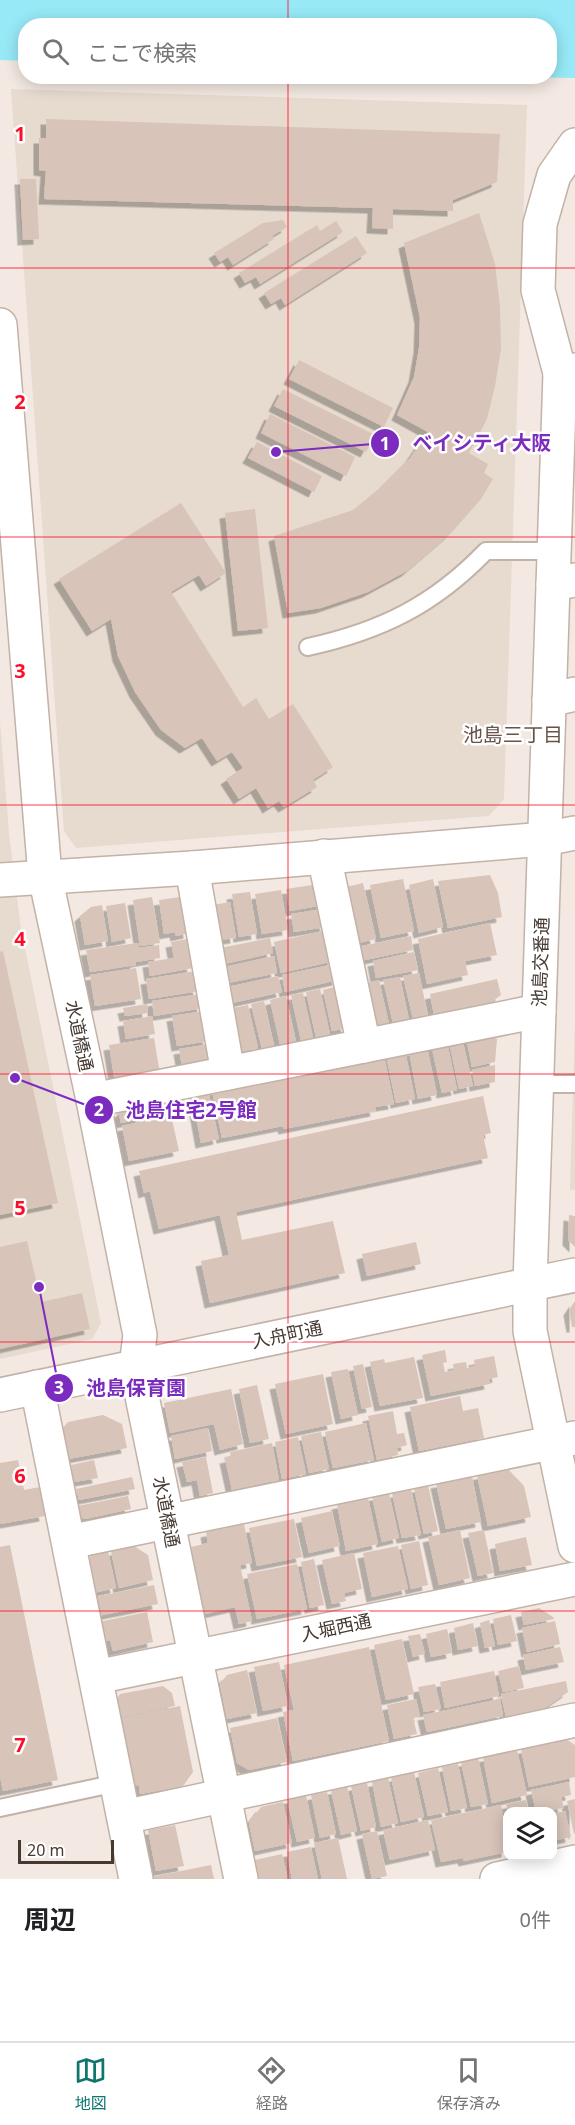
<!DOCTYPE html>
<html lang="ja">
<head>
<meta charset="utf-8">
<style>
  body { margin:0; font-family:"Noto Sans","Noto Sans JP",sans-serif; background:#f6f6f6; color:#202124 }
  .controls { position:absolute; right:18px; bottom:18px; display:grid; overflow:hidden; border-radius:12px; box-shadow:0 3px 15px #0003 }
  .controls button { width:54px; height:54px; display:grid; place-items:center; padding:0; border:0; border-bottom:2px solid #e0e0e0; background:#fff; color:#202124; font:30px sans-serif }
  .scale { position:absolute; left:18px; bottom:15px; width:96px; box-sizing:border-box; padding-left:6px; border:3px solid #453932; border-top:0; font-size:16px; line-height:21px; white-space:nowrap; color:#453932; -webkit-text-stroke:4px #fff; paint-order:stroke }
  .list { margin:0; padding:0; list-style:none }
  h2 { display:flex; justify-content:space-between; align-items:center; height:78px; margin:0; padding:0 24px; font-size:26px }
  h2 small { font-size:20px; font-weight:400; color:#757577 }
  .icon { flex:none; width:33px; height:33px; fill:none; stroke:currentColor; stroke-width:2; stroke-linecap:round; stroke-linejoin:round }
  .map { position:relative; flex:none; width:575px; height:1879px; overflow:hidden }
  .search { position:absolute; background:#fff; box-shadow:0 3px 15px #0003; left:18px; right:18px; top:18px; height:66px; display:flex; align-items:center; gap:15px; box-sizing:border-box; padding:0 21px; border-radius:24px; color:#757577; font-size:22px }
  .sheet { height:162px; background:#fff }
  nav { display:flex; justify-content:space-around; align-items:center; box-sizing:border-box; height:84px; border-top:2px solid #e0e0e0; background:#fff; font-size:16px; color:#757577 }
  nav a { display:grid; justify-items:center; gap:3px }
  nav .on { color:#0f766e }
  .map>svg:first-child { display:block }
</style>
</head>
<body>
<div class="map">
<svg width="575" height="1879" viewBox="0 0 575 1879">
  <defs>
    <filter id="shadow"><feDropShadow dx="-5.5" dy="5.5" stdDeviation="0" flood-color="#0004"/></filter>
  </defs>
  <rect width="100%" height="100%" fill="#f3e9e2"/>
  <g fill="#e7dacf">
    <polygon points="11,89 527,105 504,799 489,816 76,848 64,831"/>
    <polygon points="0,722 9,833 21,929 101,1323 92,1339 0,1359"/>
    <polygon points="575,1022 575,1190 570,1190"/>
  </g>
  <polygon fill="#97e9f7" points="0,0 575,0 575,78 519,77 550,76 550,26 26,26 25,61 0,60"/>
  <g fill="#d8c4b9" filter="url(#shadow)">
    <polygon points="46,119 500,134 497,182 453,200 453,211 393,209 393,229 372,228 373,208 44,199 46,171 39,170 39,138 46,138"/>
    <polygon points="20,179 36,179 39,239 23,240"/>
    <polygon points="479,213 495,264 500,306 501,349 495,386 487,419 469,453 488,464 484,473 493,479 481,499 450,534 407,571 368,592 321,608 288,613 274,536 353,510 381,487 410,458 428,432 397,415 414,377 419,348 420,318 404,243"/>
    <polygon points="283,220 287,227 272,236 274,239 233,265 228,257 220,262 214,253 263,223"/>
    <polygon points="336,221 343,232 260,284 256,277 245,283 239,273 317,225 320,231"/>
    <polygon points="356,236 367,253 285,305 281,298 271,304 264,293"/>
    <polygon points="299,360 393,408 384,427 289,379"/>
    <polygon points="283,389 375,435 366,452 274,406"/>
    <polygon points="270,414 355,457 346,476 261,433"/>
    <polygon points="257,442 322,476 314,492 248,458"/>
    <polygon points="181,503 226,573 206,586 199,575 171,592 243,707 256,698 269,719 293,704 333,767 313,780 317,787 284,807 279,801 268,808 256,788 239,799 226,779 243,768 232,752 217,761 202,738 185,748 161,730 135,692 118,656 111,619 92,631 59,579"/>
    <polygon points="255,509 268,628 238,631 225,513"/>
    <polygon points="490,875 498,893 502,917 448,928 438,881"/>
    <polygon points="403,879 414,931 381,938 370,885"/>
    <polygon points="433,879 443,927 419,933 409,885"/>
    <polygon points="363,883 376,939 358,943 346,887"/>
    <polygon points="312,885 321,895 323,905 290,911 286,889"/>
    <polygon points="281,890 288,930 262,934 255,894"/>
    <polygon points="250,892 257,934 239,937 232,894"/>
    <polygon points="152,897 160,943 140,946 133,900"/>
    <polygon points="180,897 183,913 186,912 189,933 176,936 175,932 164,934 159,900"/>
    <polygon points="230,902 236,938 219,940 213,905"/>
    <polygon points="125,903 131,938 112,942 106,906"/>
    <polygon points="102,905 108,941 85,945 80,916 91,907"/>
    <polygon points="323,909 326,927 294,932 291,914"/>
    <polygon points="490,923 497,955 465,961 468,975 427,984 418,939"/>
    <polygon points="327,930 334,961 281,973 274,942"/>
    <polygon points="411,936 413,950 360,961 357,947"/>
    <polygon points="270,938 273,953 224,964 220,948"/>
    <polygon points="188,939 193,968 150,976 148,962 174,958 171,942"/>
    <polygon points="138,943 139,948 159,945 160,958 136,962 136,965 90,972 86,950"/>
    <polygon points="3,951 58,1203 0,1215 0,952"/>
    <polygon points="414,952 418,970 376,978 373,961"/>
    <polygon points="274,956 277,973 228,983 224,967"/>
    <polygon points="335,964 338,980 285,992 282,975"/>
    <polygon points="136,968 141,999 95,1006 90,975"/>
    <polygon points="196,971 199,991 149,999 146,979"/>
    <polygon points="419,973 428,1016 413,1019 403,976"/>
    <polygon points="278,976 282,992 232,1003 228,987"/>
    <polygon points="400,977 409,1020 393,1023 383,980"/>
    <polygon points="497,979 501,995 490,1003 434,1015 430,994"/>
    <polygon points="379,980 389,1024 373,1027 364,984"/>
    <polygon points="338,986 347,1028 332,1031 323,990"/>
    <polygon points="320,989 331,1039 317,1042 306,992"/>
    <polygon points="303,993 314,1042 302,1045 291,995"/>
    <polygon points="201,994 203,1008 154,1016 152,1001"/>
    <polygon points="286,996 297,1046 281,1049 270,1000"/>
    <polygon points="264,1001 275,1050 263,1053 251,1004"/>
    <polygon points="147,1004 148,1013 125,1016 123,1008"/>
    <polygon points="248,1005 258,1048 243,1052 233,1008"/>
    <polygon points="204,1011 209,1041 177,1046 172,1016"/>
    <polygon points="152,1016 155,1034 126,1039 123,1021"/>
    <polygon points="485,1033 497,1039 495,1062 472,1067 466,1037"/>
    <polygon points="154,1038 160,1074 115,1082 109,1045"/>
    <polygon points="462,1038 473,1086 459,1089 449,1041"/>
    <polygon points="447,1042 457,1090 442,1093 431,1044"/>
    <polygon points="211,1044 214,1060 183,1072 179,1049"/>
    <polygon points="427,1047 437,1095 418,1099 409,1051"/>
    <polygon points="405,1051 415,1099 396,1103 386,1055"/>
    <polygon points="384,1056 394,1104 375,1107 376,1111 284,1129 283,1126 222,1138 212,1090"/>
    <polygon points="495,1065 495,1082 475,1086 472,1070"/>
    <polygon points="208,1091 219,1139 201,1143 192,1094"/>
    <polygon points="483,1096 491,1133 483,1135 488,1158 236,1212 242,1240 333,1221 345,1273 210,1303 201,1261 229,1255 220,1215 159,1229 150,1191 144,1193 139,1171"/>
    <polygon points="171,1097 174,1112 121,1123 119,1114 127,1105"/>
    <polygon points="171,1115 179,1151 129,1161 122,1126"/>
    <polygon points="569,1215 575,1216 575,1247 568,1240"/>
    <polygon points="27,1241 41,1302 82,1293 90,1329 0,1349 0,1247"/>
    <polygon points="416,1242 421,1264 367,1276 362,1254"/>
    <polygon points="575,1301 575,1327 572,1327 569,1310"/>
    <polygon points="445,1350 447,1362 443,1363 445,1372 454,1370 453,1364 466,1362 467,1368 475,1366 474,1360 494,1356 498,1377 489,1379 490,1384 431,1396 422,1355"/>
    <polygon points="414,1357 423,1398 380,1406 370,1362 384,1359 385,1363"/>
    <polygon points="363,1364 372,1407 362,1409 353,1366"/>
    <polygon points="348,1369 358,1415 341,1419 331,1372"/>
    <polygon points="323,1374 333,1424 286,1434 275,1384"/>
    <polygon points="257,1385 269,1439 250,1443 239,1389"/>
    <polygon points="231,1389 243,1444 220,1450 214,1424 170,1433 164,1403"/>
    <polygon points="460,1396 463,1411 478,1408 484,1438 419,1451 410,1407"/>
    <polygon points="393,1411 397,1434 404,1433 407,1445 397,1448 398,1455 377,1460 368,1416"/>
    <polygon points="103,1415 122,1424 127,1448 68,1459 61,1430 68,1422"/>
    <polygon points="366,1423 374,1460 333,1468 325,1432"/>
    <polygon points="208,1428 212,1451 175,1459 171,1436"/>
    <polygon points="321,1432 329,1469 309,1473 301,1436"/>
    <polygon points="298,1437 306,1474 282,1479 275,1442"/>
    <polygon points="272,1443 279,1480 232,1490 225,1458 231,1457 230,1452"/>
    <polygon points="206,1457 213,1493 200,1496 197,1480 187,1482 182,1462"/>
    <polygon points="18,1460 24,1490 40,1487 45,1516 0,1524 0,1463"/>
    <polygon points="94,1460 98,1478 74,1482 71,1465"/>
    <polygon points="507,1468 524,1486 531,1517 488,1526 477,1475"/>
    <polygon points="472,1476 481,1522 446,1529 436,1483"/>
    <polygon points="132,1477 135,1489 79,1500 76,1489"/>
    <polygon points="428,1485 438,1531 424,1534 414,1488"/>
    <polygon points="411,1489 421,1535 402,1538 392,1493"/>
    <polygon points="389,1493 399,1538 382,1542 372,1496"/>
    <polygon points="128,1496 131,1509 85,1519 75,1515 73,1507"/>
    <polygon points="368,1498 378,1544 346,1551 337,1504"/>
    <polygon points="332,1511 340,1546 309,1553 301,1518"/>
    <polygon points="294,1519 302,1557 257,1566 249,1528"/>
    <polygon points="244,1524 252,1563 240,1565 252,1621 239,1624 235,1607 205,1614 191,1547 208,1543 206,1532"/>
    <polygon points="460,1530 470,1578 439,1585 428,1537"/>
    <polygon points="484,1530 493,1573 478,1576 468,1533"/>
    <polygon points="526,1537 532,1565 500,1571 495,1544"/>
    <polygon points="419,1541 428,1585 411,1589 401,1545"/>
    <polygon points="10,1545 58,1780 3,1791 0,1776 0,1547"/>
    <polygon points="134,1546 148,1555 153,1580 119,1588 111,1551"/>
    <polygon points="398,1546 408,1589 372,1597 363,1553"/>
    <polygon points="108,1551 116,1588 93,1593 87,1561 92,1554"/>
    <polygon points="354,1553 362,1589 344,1593 346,1601 332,1604 322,1560"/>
    <polygon points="314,1559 324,1605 310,1608 301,1562"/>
    <polygon points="297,1564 307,1609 257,1619 247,1574"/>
    <polygon points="154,1585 158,1604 98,1616 94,1597"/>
    <polygon points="539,1608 553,1617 554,1619 524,1625 521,1612"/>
    <polygon points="147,1612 153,1642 113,1651 110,1640 104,1641 99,1622"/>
    <polygon points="511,1615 517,1641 498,1645 493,1619"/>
    <polygon points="489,1620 495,1646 485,1648 480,1623"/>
    <polygon points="555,1621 560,1644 527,1652 522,1628"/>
    <polygon points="473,1623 478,1646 458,1650 454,1628"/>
    <polygon points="447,1629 452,1653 431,1657 426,1634"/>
    <polygon points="420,1634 425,1654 413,1657 408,1636"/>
    <polygon points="402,1639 414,1694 386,1700 374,1645"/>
    <polygon points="369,1647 389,1741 293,1761 283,1712 294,1710 284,1665"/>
    <polygon points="560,1647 564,1662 526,1670 523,1655"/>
    <polygon points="279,1662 288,1706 263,1711 254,1667"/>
    <polygon points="519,1666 524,1688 503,1692 498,1671"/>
    <polygon points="247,1670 257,1713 227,1719 220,1684 227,1675"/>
    <polygon points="494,1671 499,1696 445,1708 440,1682"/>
    <polygon points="566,1681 568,1692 543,1709 506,1717 501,1694"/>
    <polygon points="435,1684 441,1709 424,1712 418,1687"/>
    <polygon points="163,1686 172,1693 175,1706 117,1718 114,1705 120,1694"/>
    <polygon points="416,1699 420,1717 413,1718 417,1734 394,1739 387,1705"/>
    <polygon points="500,1699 503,1716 427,1732 423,1715"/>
    <polygon points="180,1706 193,1772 183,1786 140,1794 139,1785 131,1786 117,1719"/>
    <polygon points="277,1718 287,1762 249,1770 237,1763 230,1728"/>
    <polygon points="566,1739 575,1745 575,1777 529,1787 521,1749"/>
    <polygon points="517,1750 527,1795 492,1803 483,1757"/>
    <polygon points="478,1758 488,1804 471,1807 461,1762"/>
    <polygon points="458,1764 467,1808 451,1811 442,1767"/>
    <polygon points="438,1768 448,1812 428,1816 418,1773"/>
    <polygon points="414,1772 424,1817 401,1822 391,1777"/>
    <polygon points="388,1778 398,1823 381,1827 372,1782"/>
    <polygon points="569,1782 571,1795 561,1797 564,1808 536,1812 531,1790"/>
    <polygon points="367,1783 376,1827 361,1831 351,1786"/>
    <polygon points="347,1786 357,1831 341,1835 331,1790"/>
    <polygon points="327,1792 336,1834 320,1838 311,1795"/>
    <polygon points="306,1795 315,1838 297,1842 287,1799"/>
    <polygon points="575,1799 575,1833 574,1834 567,1801"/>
    <polygon points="526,1800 529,1812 508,1812 506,1804"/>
    <polygon points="283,1802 292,1843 255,1851 249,1823 261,1807"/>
    <polygon points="501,1805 507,1837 507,1852 464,1861 463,1858 441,1862 431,1820"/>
    <polygon points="565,1811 571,1837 552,1841 552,1814"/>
    <polygon points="428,1820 435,1850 390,1860 383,1830"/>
    <polygon points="175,1825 184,1866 156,1871 148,1830"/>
    <polygon points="377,1831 387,1876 372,1879 362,1834"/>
    <polygon points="338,1838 347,1879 322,1879 314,1843"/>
    <polygon points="311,1847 318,1879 292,1879 287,1852"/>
    <polygon points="282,1854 288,1879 259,1879 255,1860"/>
    <polygon points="211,1865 214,1879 146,1879 146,1878"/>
  </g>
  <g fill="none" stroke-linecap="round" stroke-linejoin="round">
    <defs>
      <g id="service">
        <path d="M308,647C381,631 434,605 486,551H554"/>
        <polyline points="536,1084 575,1084"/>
        <polyline points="0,1808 117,1783"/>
      </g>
      <g id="minor">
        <polyline points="575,145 554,175 540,224 538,290 560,373 575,370"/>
        <polyline points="0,325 45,876 93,1100 140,1335 136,1367 241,1879"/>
        <polyline points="553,584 575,580"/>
        <polyline points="549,700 575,694"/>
        <polyline points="324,856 364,1046"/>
        <polyline points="192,868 228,1073"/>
        <polyline points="0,880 192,868 545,839 575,833"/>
        <polyline points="93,1100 539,1011"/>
        <polyline points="37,1387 136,1879"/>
        <polyline points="69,1542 575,1438"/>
        <polyline points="96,1677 575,1579"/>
        <polyline points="124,1817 575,1720"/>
        <polyline points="497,1879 575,1862"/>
      </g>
      <g id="tertiary">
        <polyline points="560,373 530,1284 530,1331 575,1546"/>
        <polyline points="0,1395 575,1275"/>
      </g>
    </defs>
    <use href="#service" stroke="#c2b2a7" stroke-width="20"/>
    <use href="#minor" stroke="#c2b2a7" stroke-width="36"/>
    <use href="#tertiary" stroke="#c2b2a7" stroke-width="36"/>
    <use href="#service" stroke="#fff" stroke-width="16"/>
    <use href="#minor" stroke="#fff" stroke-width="33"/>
    <use href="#tertiary" stroke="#fff" stroke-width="33"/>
  </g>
  <path fill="none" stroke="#ff0d28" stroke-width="1.5" stroke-opacity="0.55" d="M288,0V26M288,76V1879M0,268H575M0,537H575M0,805H575M0,1074H575M0,1342H575M0,1611H575"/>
  <g text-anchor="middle" stroke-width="5" stroke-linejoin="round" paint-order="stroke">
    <g font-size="18" fill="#453932" stroke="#fff">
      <text transform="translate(541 962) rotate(-88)" y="6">池島交番通</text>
      <text transform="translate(79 1036) rotate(78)" y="6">水道橋通</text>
      <text transform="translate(287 1335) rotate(-12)" y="6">入舟町通</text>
      <text transform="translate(166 1512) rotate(79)" y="6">水道橋通</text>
      <text transform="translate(336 1628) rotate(-12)" y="6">入堀西通</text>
    </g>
    <g font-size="20" fill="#695348" stroke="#fff">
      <text x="513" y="742">池島三丁目</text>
    </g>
  </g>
  <g font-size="20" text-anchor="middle" font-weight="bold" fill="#ff0d28" stroke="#fff" stroke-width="5" stroke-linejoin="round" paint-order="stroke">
    <text x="20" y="141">1</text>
    <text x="20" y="409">2</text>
    <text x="20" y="678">3</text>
    <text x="20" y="946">4</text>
    <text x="20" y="1215">5</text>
    <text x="20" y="1483">6</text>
    <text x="20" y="1752">7</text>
  </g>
  <path fill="none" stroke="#7b2cbf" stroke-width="2" d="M276 452L385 443M15 1078L99 1110M39 1287L59 1388"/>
  <g fill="#7b2cbf" stroke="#fff" stroke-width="2">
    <circle cx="276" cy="452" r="6"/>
    <circle cx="15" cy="1078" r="6"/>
    <circle cx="39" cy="1287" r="6"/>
    <circle cx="385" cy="443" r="15"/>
    <circle cx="99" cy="1110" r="15"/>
    <circle cx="59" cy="1388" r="15"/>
  </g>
  <g font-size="18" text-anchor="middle" font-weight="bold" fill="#fff">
    <text x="385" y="450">1</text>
    <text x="99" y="1116">2</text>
    <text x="59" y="1394">3</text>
  </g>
  <g font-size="20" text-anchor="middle" font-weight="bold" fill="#7b2cbf" stroke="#fff" stroke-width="5" stroke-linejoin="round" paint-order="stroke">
    <text x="482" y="450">ベイシティ大阪</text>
    <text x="191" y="1117">池島住宅2号館</text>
    <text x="136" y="1395">池島保育園</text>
  </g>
</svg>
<div class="controls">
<button><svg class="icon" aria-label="layers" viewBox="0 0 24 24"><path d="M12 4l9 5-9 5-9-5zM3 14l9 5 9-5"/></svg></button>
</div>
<div class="scale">20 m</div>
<div class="search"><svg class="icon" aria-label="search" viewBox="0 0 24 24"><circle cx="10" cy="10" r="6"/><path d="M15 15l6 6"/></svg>ここで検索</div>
</div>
<section class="sheet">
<h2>周辺<small>0件</small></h2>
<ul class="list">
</ul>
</section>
<nav>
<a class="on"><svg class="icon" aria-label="map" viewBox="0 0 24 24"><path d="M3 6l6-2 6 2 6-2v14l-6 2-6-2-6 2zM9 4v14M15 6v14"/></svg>地図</a>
<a><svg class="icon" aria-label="directions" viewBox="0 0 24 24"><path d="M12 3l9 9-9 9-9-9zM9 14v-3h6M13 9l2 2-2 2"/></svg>経路</a>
<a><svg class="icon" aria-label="saved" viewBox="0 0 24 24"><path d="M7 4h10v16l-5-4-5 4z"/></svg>保存済み</a>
</nav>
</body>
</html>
